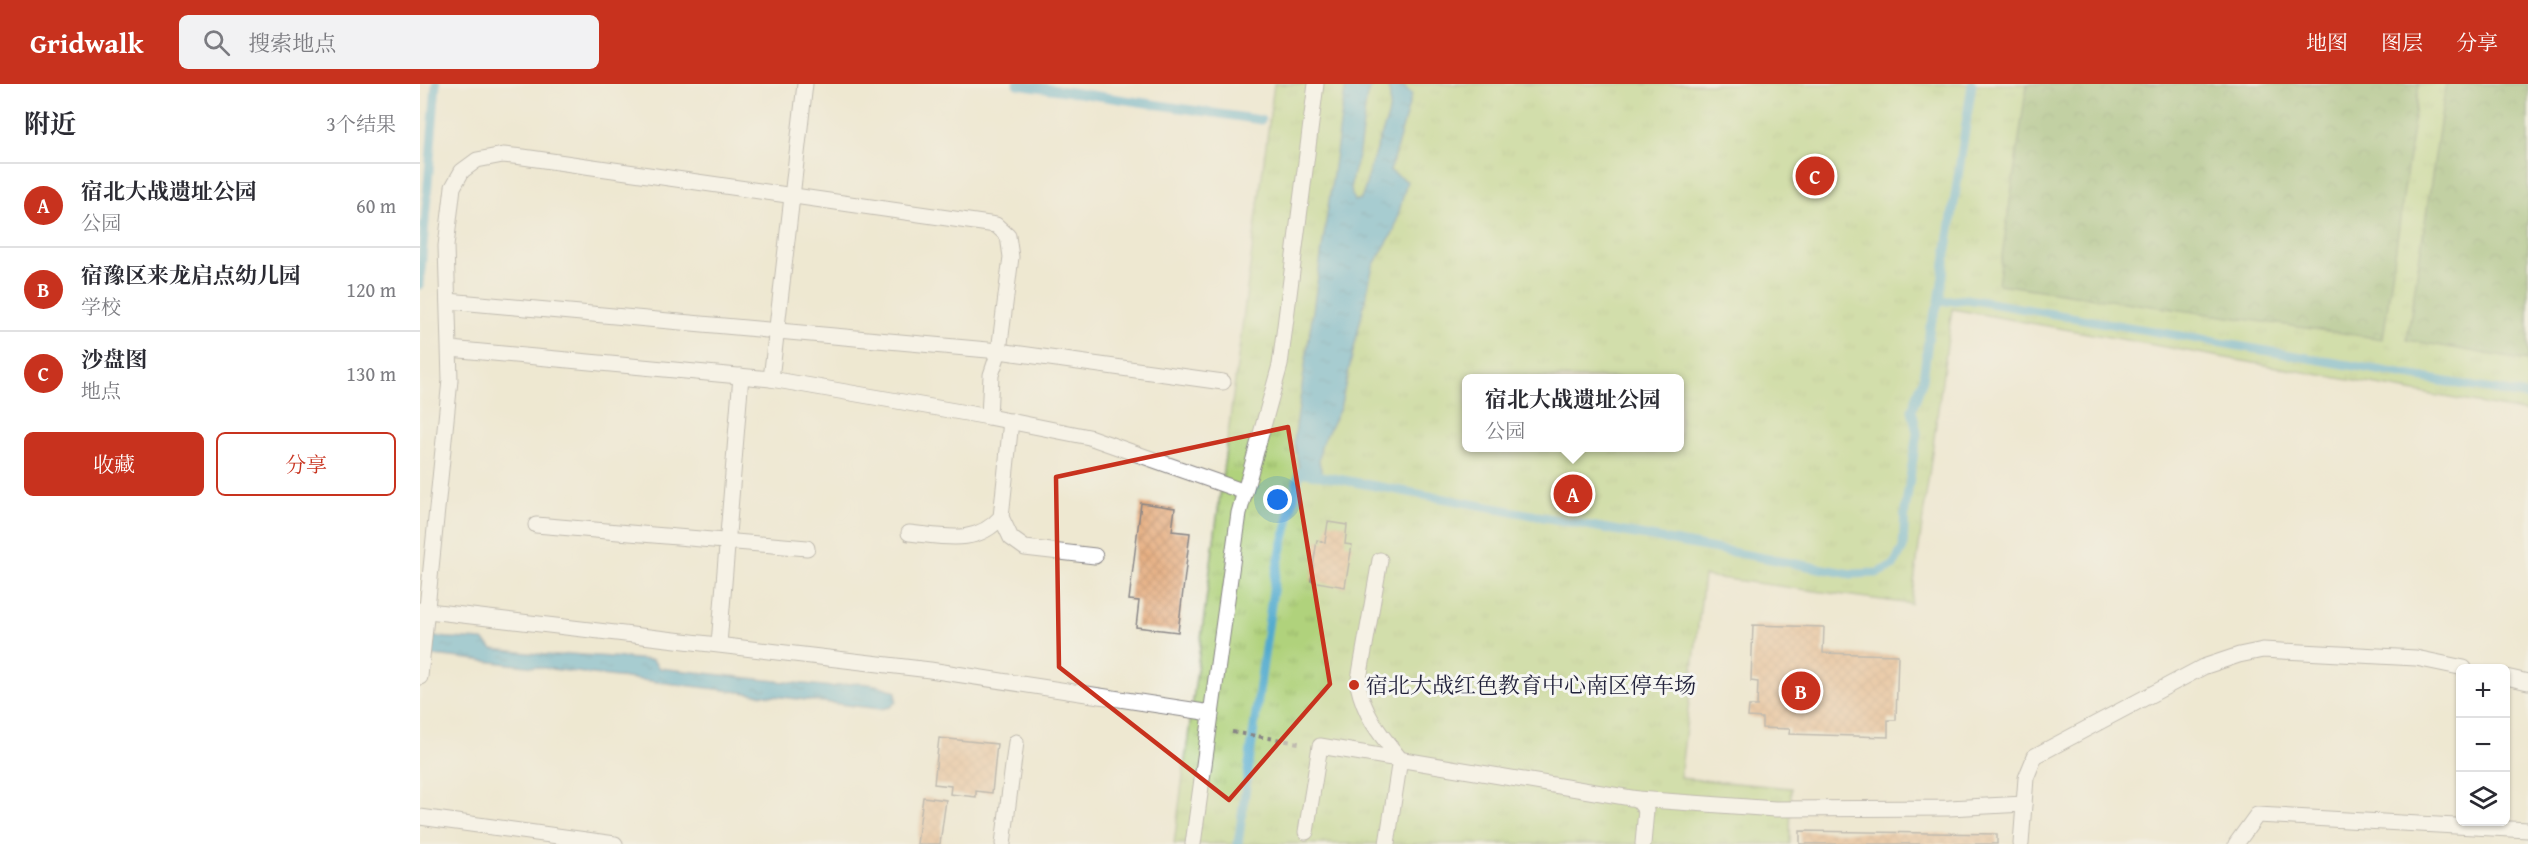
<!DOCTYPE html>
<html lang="zh">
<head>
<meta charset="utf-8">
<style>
  body { margin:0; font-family:"Gentium Book Plus","Noto Serif SC",serif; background:#f2f2f3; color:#2b2b33 }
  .controls { position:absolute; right:18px; bottom:18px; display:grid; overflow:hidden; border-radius:9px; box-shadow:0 2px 4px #0004 }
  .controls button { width:54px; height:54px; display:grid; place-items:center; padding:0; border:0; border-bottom:2px solid #e1e1e2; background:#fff; color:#2b2b33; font:30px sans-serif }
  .you { position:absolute; left:858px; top:416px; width:21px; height:21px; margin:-15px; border:4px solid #fff; border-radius:50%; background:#1a73e8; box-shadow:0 0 0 9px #1a73e833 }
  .badge { display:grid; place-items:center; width:39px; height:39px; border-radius:50%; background:#c8321e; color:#fff; font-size:20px; font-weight:700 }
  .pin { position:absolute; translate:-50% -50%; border:3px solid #fff; box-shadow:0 2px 6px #0006 }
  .popup { position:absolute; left:1042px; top:290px; width:222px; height:78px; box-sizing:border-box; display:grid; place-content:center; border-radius:9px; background:#fff; filter:drop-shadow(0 2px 4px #0005); font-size:20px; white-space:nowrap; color:#7c7c81 }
  .popup b { font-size:22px; color:#2b2b33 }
  .popup::after { content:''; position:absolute; left:50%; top:100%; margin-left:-12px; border:12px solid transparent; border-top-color:#fff }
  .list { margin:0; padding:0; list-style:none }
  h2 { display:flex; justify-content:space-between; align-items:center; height:78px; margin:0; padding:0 24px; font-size:26px }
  h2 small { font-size:20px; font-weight:400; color:#7c7c81 }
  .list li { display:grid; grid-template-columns:39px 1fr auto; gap:18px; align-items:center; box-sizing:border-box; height:84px; padding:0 24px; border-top:2px solid #e1e1e2 }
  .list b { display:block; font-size:22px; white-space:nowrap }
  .list p { margin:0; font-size:20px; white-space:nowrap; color:#7c7c81 }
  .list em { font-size:20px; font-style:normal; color:#7c7c81 }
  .actions { display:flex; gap:12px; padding:18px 24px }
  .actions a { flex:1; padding:14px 0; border:2px solid #c8321e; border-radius:9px; text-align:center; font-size:21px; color:#c8321e }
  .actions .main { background:#c8321e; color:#fff }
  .icon { flex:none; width:33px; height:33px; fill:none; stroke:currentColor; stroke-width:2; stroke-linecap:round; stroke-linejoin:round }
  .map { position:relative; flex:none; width:2108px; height:760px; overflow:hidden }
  header { display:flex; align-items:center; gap:36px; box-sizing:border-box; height:84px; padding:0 30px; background:#c8321e; color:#fff }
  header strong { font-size:28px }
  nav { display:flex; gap:33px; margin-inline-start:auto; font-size:21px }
  .search { width:420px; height:54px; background:#f2f2f3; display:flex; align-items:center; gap:15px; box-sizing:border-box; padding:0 21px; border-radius:9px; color:#7c7c81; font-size:22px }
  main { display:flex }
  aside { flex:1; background:#fff }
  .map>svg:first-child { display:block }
</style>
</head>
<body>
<header>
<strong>Gridwalk</strong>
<div class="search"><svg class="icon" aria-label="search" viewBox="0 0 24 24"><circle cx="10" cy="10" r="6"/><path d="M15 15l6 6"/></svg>搜索地点</div>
<nav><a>地图</a><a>图层</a><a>分享</a></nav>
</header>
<main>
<aside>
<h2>附近<small>3个结果</small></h2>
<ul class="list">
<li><span class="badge">A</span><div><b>宿北大战遗址公园</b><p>公园</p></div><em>60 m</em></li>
<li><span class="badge">B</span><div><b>宿豫区来龙启点幼儿园</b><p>学校</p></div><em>120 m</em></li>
<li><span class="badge">C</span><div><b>沙盘图</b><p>地点</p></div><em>130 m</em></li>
</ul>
<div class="actions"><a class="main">收藏</a><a>分享</a></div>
</aside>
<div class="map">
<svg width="2108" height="760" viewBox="0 0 2108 760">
  <defs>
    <pattern id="grass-tufts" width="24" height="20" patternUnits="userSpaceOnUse" patternTransform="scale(1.5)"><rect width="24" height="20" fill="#b0d27b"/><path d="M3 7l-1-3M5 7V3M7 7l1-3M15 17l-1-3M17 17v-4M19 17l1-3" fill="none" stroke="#97b46b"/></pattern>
    <pattern id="forest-crowns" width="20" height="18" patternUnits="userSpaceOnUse" patternTransform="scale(1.5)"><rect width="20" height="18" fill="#8cb46b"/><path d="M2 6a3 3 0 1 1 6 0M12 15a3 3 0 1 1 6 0" fill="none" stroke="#729259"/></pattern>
    <pattern id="water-ripples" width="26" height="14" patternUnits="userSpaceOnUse" patternTransform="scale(1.5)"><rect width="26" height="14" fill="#51aace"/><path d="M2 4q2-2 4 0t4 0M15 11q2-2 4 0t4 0" fill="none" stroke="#438aa8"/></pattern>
    <pattern id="building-cross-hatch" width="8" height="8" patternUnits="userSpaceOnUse" patternTransform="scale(1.5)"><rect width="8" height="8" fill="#e5aa7a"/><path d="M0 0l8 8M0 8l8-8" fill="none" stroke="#c4926a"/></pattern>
  </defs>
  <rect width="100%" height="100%" fill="#f6f6f2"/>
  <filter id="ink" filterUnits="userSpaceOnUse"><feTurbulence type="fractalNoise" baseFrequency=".0167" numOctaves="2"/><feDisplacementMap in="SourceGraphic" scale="12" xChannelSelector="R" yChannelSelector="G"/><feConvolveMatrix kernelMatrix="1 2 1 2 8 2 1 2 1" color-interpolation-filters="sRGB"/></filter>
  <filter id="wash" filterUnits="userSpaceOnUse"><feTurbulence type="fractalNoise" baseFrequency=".008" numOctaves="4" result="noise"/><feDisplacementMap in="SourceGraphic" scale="24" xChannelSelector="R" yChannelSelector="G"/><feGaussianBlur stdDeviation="1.35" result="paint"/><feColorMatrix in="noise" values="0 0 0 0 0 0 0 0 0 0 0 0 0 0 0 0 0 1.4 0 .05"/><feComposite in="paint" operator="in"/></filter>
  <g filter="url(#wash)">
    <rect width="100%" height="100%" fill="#eee8d1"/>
    <path fill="url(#grass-tufts)" stroke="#697a5b" stroke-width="1.5" fill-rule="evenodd" d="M854,0H2108V328L1532,225L1491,520L1284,492L1260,694L1371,704L1370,760H754ZM1046,294H1260V364H1046Z"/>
    <g fill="url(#forest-crowns)" stroke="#576b53" stroke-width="1.5">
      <polygon points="1607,0 1999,0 1963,255 1578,200"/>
      <polygon points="2026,0 2108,0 2108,277 1987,256"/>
    </g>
    <g fill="url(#water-ripples)" stroke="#3a6684" stroke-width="1.5" fill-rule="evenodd">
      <path d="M926,0H981L992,10L970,87L987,97L974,147L953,182L920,324L901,362L899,378L903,392L880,388L874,357ZM957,1L968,3C976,27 959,52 953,75C948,89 947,102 941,115L934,117C926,98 936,85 939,67C942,49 944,30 947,11L951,4Z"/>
      <path d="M0,552L63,556L73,565L136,572L150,570L233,576L239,584L412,603C433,597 457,598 476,608V618L470,623L460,625L23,572H0Z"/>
    </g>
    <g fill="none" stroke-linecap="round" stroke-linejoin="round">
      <g stroke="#51aace" stroke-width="9">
        <polyline points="597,0 841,36"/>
        <polyline points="0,201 16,0"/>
        <polyline points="1519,218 1552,0"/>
        <polyline points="818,760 855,492 880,388 1431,490 1457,489 1473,482 1483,464 1485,427 1497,349 1492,326 1503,295 1510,242 1519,218 1547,215 2108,312"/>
      </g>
    </g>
    <g id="blocks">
      <g fill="url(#building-cross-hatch)">
        <polygon points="721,419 755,424 752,447 770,449 758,548 716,543 719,517 709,516"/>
        <polygon points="908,438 927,441 925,460 932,461 925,503 891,497 897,456 905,458"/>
        <polygon points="1333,541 1404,543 1403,569 1478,571 1476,636 1468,636 1468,653 1369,650 1370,645 1342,644 1342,634 1328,633 1329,622 1337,622 1338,598 1331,597"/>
        <polygon points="519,654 577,660 572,709 556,707 556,713 530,710 531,702 514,700"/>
        <polygon points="503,713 526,716 520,760 497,760"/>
        <polygon points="1380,747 1577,750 1577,760 1380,760"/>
      </g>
    </g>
  </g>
  <g filter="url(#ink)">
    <use href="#blocks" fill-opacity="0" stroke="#888586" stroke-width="1.5"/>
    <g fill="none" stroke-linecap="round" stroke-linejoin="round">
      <defs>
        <g id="lane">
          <polyline points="28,217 579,267 803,298"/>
          <polyline points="30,265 351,295 569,333 669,353 825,408"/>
          <polyline points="351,295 385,0"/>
          <polyline points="581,433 591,454 605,464 675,472"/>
          <polyline points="116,441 387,464"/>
          <path d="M489,449C523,452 556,462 581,433L591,337"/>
          <path d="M960,476L938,601C945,633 960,650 980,675L967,760"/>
          <polyline points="0,526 510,586 791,629"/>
          <polyline points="299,560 321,292"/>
          <polyline points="0,593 30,296 26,162 33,103 42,87 57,76 83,71 103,73 576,141 588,152 591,173 579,267 571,291 569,333"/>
          <polyline points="2086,593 2108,598"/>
          <polyline points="1217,715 1355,725 1529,724 1604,720"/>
          <polyline points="0,733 195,760"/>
          <polyline points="886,748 900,662 1217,715 1226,726 1223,760"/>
          <polyline points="583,760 596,658"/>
          <polyline points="773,760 819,429 860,281 896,0"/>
          <polyline points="1601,760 1606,694 1615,672 1783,583 1819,571 1843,566 1996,574 2044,584"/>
          <polyline points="1816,760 1837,731 2108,746"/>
        </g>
      </defs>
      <use href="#lane" stroke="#888586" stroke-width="17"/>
      <polyline stroke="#888586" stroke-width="4" stroke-dasharray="4.5 4.5" stroke-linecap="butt" points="812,648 879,659"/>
      <use href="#lane" stroke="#fff" stroke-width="15"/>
    </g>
  </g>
  <path d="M0 0H2108V760H0ZM868,343L910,600L809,716L639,583L636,393Z" fill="#eee8d1" fill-opacity=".55" fill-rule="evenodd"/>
  <path fill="none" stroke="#c8321e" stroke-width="4.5" stroke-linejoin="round" d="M868,343L910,600L809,716L639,583L636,393Z"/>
  <circle fill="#c8321e" stroke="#f6f6f2" stroke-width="2" cx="934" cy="601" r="6"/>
  <g text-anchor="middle" stroke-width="6" stroke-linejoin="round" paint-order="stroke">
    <g font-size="22" fill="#22223b" stroke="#f6f6f2" text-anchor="start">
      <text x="946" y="609">宿北大战红色教育中心南区停车场</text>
    </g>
  </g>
</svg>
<div class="controls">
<button>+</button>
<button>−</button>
<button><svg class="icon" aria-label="layers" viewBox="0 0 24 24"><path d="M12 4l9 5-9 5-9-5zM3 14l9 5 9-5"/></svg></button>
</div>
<div class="you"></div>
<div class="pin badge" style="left:1153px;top:410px">A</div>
<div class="popup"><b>宿北大战遗址公园</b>公园</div>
<div class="pin badge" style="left:1381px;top:607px">B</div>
<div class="pin badge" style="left:1395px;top:92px">C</div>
</div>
</main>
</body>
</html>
